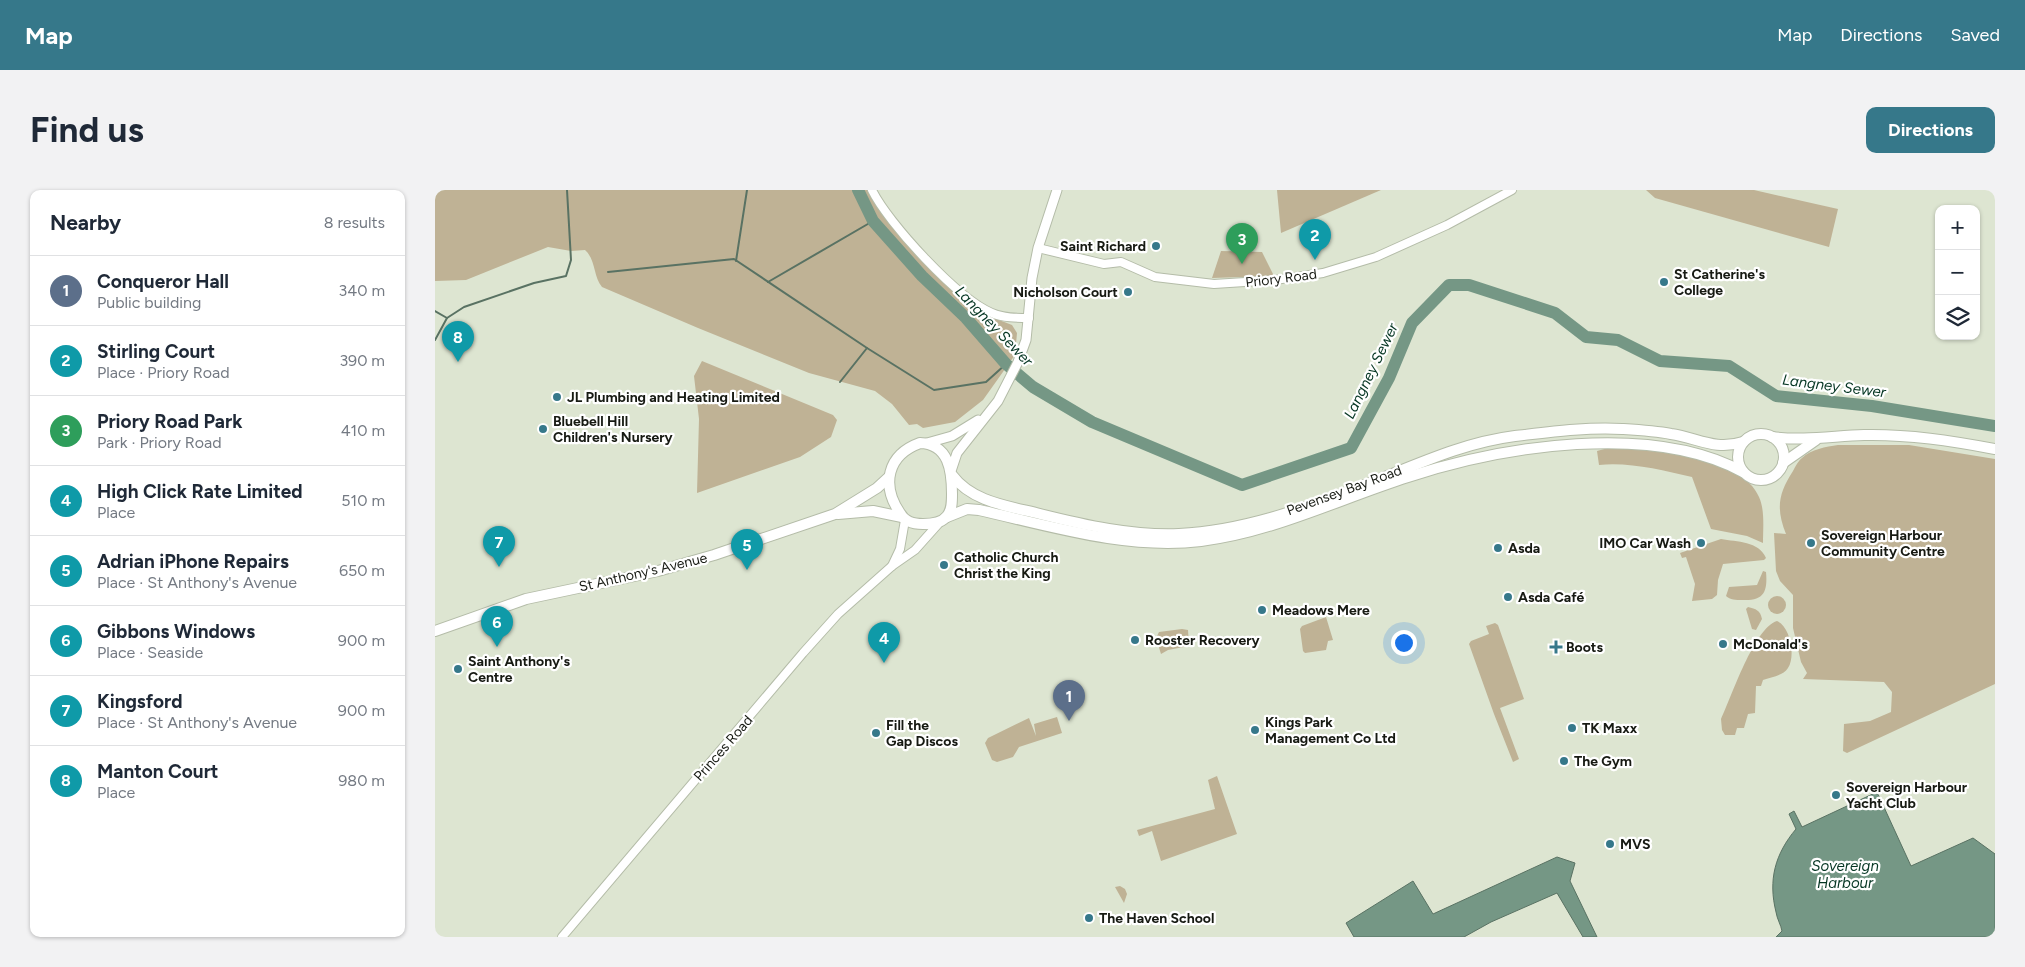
<!DOCTYPE html>
<html lang="en">
<head>
<meta charset="utf-8">
<style>
  body { margin:0; font-family:Figtree,sans-serif; background:#f2f2f3; color:#1f2937 }
  .controls { position:absolute; right:15px; top:15px; display:grid; overflow:hidden; border-radius:10px; box-shadow:0 1px 4px #0004 }
  .controls button { width:45px; height:45px; display:grid; place-items:center; padding:0; border:0; border-bottom:1px solid #e0e1e3; background:#fff; color:#1f2937; font:25px sans-serif }
  .you { position:absolute; left:968px; top:452px; width:18px; height:18px; margin:-12px; border:4px solid #fff; border-radius:50%; background:#1a73e8; box-shadow:0 0 0 8px #1a73e833 }
  .badge { display:grid; place-items:center; width:32px; height:32px; border-radius:50%; background:#36788a; color:#fff; font-size:16px; font-weight:700 }
  .pin { position:absolute; translate:-50% -41px; filter:drop-shadow(0 1px 2px #0008) }
  .pin::after { content:''; position:absolute; top:26px; width:18px; height:15px; background:inherit; clip-path:polygon(0 0,100% 0,50% 100%) }
  .list { margin:0; padding:0; list-style:none }
  h2 { display:flex; justify-content:space-between; align-items:center; height:65px; margin:0; padding:0 20px; font-size:21px }
  h2 small { font-size:16px; font-weight:400; color:#747a83 }
  .list li { display:grid; grid-template-columns:32px 1fr auto; gap:15px; align-items:center; box-sizing:border-box; height:70px; padding:0 20px; border-top:1px solid #e0e1e3 }
  .list b { display:block; font-size:19px; white-space:nowrap }
  .list p { margin:0; font-size:16px; white-space:nowrap; color:#747a83 }
  .list em { font-size:16px; font-style:normal; color:#747a83 }
  .icon { flex:none; width:28px; height:28px; fill:none; stroke:currentColor; stroke-width:2; stroke-linecap:round; stroke-linejoin:round }
  .map { position:relative; flex:none; width:1560px; height:747px; overflow:hidden; border-radius:10px }
  header { display:flex; align-items:center; gap:30px; box-sizing:border-box; height:70px; padding:0 25px; background:#36788a; color:#fff }
  header strong { font-size:24px }
  nav { display:flex; gap:28px; margin-inline-start:auto; font-size:18px }
  .intro { display:flex; align-items:center; justify-content:space-between; box-sizing:border-box; height:120px; padding:0 30px }
  h1 { margin:0; font-size:35px }
  .button { padding:12px 22px; border-radius:10px; background:#36788a; color:#fff; font-size:18px; font-weight:700 }
  main { display:flex; gap:30px; padding:0 30px }
  aside { flex:1; background:#fff; border-radius:10px; box-shadow:0 1px 4px #0004 }
  .map>svg:first-child { display:block }
</style>
</head>
<body>
<header>
<strong>Map</strong>
<nav><a>Map</a><a>Directions</a><a>Saved</a></nav>
</header>
<div class="intro"><h1>Find us</h1><a class="button">Directions</a></div>
<main>
<aside>
<h2>Nearby<small>8 results</small></h2>
<ul class="list">
<li><span class="badge" style="background:#5c6f8a">1</span><div><b>Conqueror Hall</b><p>Public building</p></div><em>340 m</em></li>
<li><span class="badge" style="background:#0f9aa8">2</span><div><b>Stirling Court</b><p>Place · Priory Road</p></div><em>390 m</em></li>
<li><span class="badge" style="background:#2e9e5b">3</span><div><b>Priory Road Park</b><p>Park · Priory Road</p></div><em>410 m</em></li>
<li><span class="badge" style="background:#0f9aa8">4</span><div><b>High Click Rate Limited</b><p>Place</p></div><em>510 m</em></li>
<li><span class="badge" style="background:#0f9aa8">5</span><div><b>Adrian iPhone Repairs</b><p>Place · St Anthony's Avenue</p></div><em>650 m</em></li>
<li><span class="badge" style="background:#0f9aa8">6</span><div><b>Gibbons Windows</b><p>Place · Seaside</p></div><em>900 m</em></li>
<li><span class="badge" style="background:#0f9aa8">7</span><div><b>Kingsford</b><p>Place · St Anthony's Avenue</p></div><em>900 m</em></li>
<li><span class="badge" style="background:#0f9aa8">8</span><div><b>Manton Court</b><p>Place</p></div><em>980 m</em></li>
</ul>
</aside>
<div class="map">
<svg width="1560" height="747" viewBox="0 0 1560 747">
  <rect width="100%" height="100%" fill="#dde5d1"/>
  <g fill="#bfb295">
    <path d="M0,0H435L501,84L543,122L577,135L582,143L580,165L548,210L520,232L488,238L482,234L474,235L457,214L440,201L374,183L263,138L167,97C158,86 161,70 150,60L136,61L113,57L31,90L0,91Z"/>
    <polygon points="842,0 946,0 846,43"/>
    <polygon points="1211,0 1319,0 1403,19 1394,57 1220,8"/>
    <polygon points="786,61 827,62 839,86 777,88"/>
    <polygon points="267,171 398,225 402,230 396,247 365,267 262,303 264,229 259,186"/>
    <path d="M1403,255H1474L1560,269V494L1412,563L1408,561L1409,534L1435,531L1456,522L1457,502L1449,492L1368,489L1372,483L1366,472L1358,438V405L1345,391L1341,381L1339,343L1351,344C1341,319 1343,304 1358,281C1360,277 1363,271 1367,268C1376,259 1391,257 1403,255Z"/>
    <path d="M1173,258C1211,259 1308,266 1324,307C1330,320 1328,338 1328,353L1312,346L1276,339L1257,287C1226,280 1195,272 1164,275L1162,261Z"/>
    <path d="M1286,349C1302,352 1324,351 1331,368L1329,370L1288,374L1283,390L1282,405L1277,409L1257,411L1260,394L1251,367L1247,368L1245,363Z"/>
    <path d="M1328,381L1331,382C1333,403 1328,411 1307,410C1301,410 1295,410 1291,406L1294,397L1322,395Z"/>
    <circle cx="1342" cy="415" r="9"/>
    <path d="M1313,417C1321,419 1325,420 1327,429L1321,440L1317,439L1311,419Z"/>
    <polygon points="891,427 898,450 893,451 891,460 870,463 868,461 865,439 867,436"/>
    <path d="M1342,431C1355,436 1361,466 1353,478C1348,486 1336,487 1328,490L1326,496H1321L1320,523L1313,524L1309,538H1302L1300,545H1290L1287,540L1286,529C1297,506 1319,438 1342,431Z"/>
    <polygon points="1060,433 1063,435 1089,509 1065,518 1084,569 1078,572 1059,524 1034,454 1036,451 1054,444 1051,436"/>
    <polygon points="747,439 753,440 754,456 733,460 726,464 721,448 724,442"/>
    <polygon points="622,527 627,543 584,557 578,567 562,572 557,570 550,553 553,548 594,528 601,546 599,534"/>
    <polygon points="782,586 802,644 726,671 717,641 704,646 702,640 780,619 773,590"/>
    <polygon points="685,696 690,699 692,704 689,713 680,697"/>
  </g>
  <g fill="#759785" stroke="#597263">
    <path d="M1442,602L1476,676L1538,648L1560,664V747H1341L1347,741C1346,735 1342,729 1341,722C1333,690 1340,664 1361,639L1354,624L1359,621L1367,637Z"/>
    <polygon points="1122,667 1140,673 1135,691 1162,747 1148,747 1122,703 1056,732 1029,747 919,747 911,733 978,691 998,724"/>
  </g>
  <g fill="none" stroke-linecap="round" stroke-linejoin="round">
    <g stroke="#597263" stroke-width="2">
      <polyline points="301,71 312,0"/>
      <polyline points="173,82 299,69 432,158 499,200 551,192 571,174"/>
      <polyline points="333,92 438,31"/>
      <polyline points="0,121 12,128"/>
      <polyline points="0,150 12,128 29,117 99,93 131,86 136,70 132,0"/>
      <polyline points="405,192 432,158"/>
    </g>
    <polyline stroke="#759785" stroke-width="12" points="423,0 438,31 487,86 531,128 571,174 598,197 657,232 807,295 916,258 954,188 977,133 1014,95 1034,95 1120,123 1151,147 1183,150 1225,171 1294,176 1341,206 1437,216 1560,236"/>
    <defs>
      <g id="tertiary">
        <path d="M437,0C453,33 523,109 557,123C568,128 582,128 594,128"/>
        <polyline points="603,58 669,74 686,72 720,87 779,94 840,90 888,83 941,67 1012,35 1077,0"/>
        <polyline points="457,376 465,359 470,330"/>
        <polyline points="127,747 368,463 403,424 457,376 480,360 505,332"/>
      </g>
      <g id="secondary">
        <polyline points="492,253 517,246 543,230"/>
        <polyline points="516,281 522,263 563,211 583,172 591,150 597,88 603,58 622,0"/>
      </g>
      <g id="primary">
        <circle cx="1326" cy="267" r="23"/>
        <path d="M1337,247C1368,251 1398,246 1429,245C1473,244 1517,251 1560,259"/>
        <path d="M485,253C514,254 517,281 517,304C517,312 517,320 512,326C507,333 496,334 488,334C478,334 470,332 465,323C446,295 452,265 485,253Z"/>
        <polyline points="1348,273 1381,250"/>
        <path d="M517,285C537,312 573,316 605,324C649,335 698,346 744,344C806,341 869,319 927,296C977,277 1025,253 1080,246C1115,242 1151,237 1187,239C1203,240 1220,241 1236,244C1263,248 1280,261 1308,252"/>
        <polyline points="403,324 438,321 467,327"/>
        <path d="M512,327L532,319L544,320C615,336 692,360 766,351C838,342 904,309 973,287C1067,256 1217,232 1308,282"/>
        <polyline points="0,441 91,409 223,381 279,365 400,324 442,298 454,287"/>
      </g>
    </defs>
    <use href="#tertiary" stroke="#b4bca8" stroke-width="10"/>
    <use href="#secondary" stroke="#b4bca8" stroke-width="11"/>
    <use href="#primary" stroke="#b4bca8" stroke-width="12"/>
    <use href="#tertiary" stroke="#fff" stroke-width="8"/>
    <use href="#secondary" stroke="#fff" stroke-width="9"/>
    <use href="#primary" stroke="#fff" stroke-width="10"/>
  </g>
  <g fill="#36788a" stroke="#fff" stroke-width="2">
    <circle cx="721" cy="56" r="5"/>
    <circle cx="1229" cy="92" r="5"/>
    <circle cx="693" cy="102" r="5"/>
    <circle cx="122" cy="207" r="5"/>
    <circle cx="108" cy="239" r="5"/>
    <circle cx="1266" cy="353" r="5"/>
    <circle cx="1376" cy="353" r="5"/>
    <circle cx="1063" cy="358" r="5"/>
    <circle cx="509" cy="375" r="5"/>
    <circle cx="1073" cy="407" r="5"/>
    <circle cx="827" cy="420" r="5"/>
    <circle cx="700" cy="450" r="5"/>
    <circle cx="1288" cy="454" r="5"/>
    <path d="M1118.5 449.5h5v5h5v5h-5v5h-5v-5h-5v-5h5z"/>
    <circle cx="23" cy="479" r="5"/>
    <circle cx="1137" cy="538" r="5"/>
    <circle cx="820" cy="540" r="5"/>
    <circle cx="441" cy="543" r="5"/>
    <circle cx="1129" cy="571" r="5"/>
    <circle cx="1401" cy="605" r="5"/>
    <circle cx="1175" cy="654" r="5"/>
    <circle cx="654" cy="728" r="5"/>
  </g>
  <g text-anchor="middle" stroke-width="4.5" stroke-linejoin="round" paint-order="stroke">
    <g font-size="14" font-weight="bold" fill="#171a13" stroke="#fff" text-anchor="start">
      <text x="711" y="61" text-anchor="end">Saint Richard</text>
      <text x="1239" y="89">St Catherine's<tspan x="1239" dy="16">College</tspan></text>
      <text x="683" y="107" text-anchor="end">Nicholson Court</text>
      <text x="132" y="212">JL Plumbing and Heating Limited</text>
      <text x="118" y="236">Bluebell Hill<tspan x="118" dy="16">Children's Nursery</tspan></text>
      <text x="1386" y="350">Sovereign Harbour<tspan x="1386" dy="16">Community Centre</tspan></text>
      <text x="1256" y="358" text-anchor="end">IMO Car Wash</text>
      <text x="1073" y="363">Asda</text>
      <text x="519" y="372">Catholic Church<tspan x="519" dy="16">Christ the King</tspan></text>
      <text x="1083" y="412">Asda Café</text>
      <text x="837" y="425">Meadows Mere</text>
      <text x="710" y="455">Rooster Recovery</text>
      <text x="1298" y="459">McDonald's</text>
      <text x="1131" y="462">Boots</text>
      <text x="33" y="476">Saint Anthony's<tspan x="33" dy="16">Centre</tspan></text>
      <text x="830" y="537">Kings Park<tspan x="830" dy="16">Management Co Ltd</tspan></text>
      <text x="451" y="540">Fill the<tspan x="451" dy="16">Gap Discos</tspan></text>
      <text x="1147" y="543">TK Maxx</text>
      <text x="1139" y="576">The Gym</text>
      <text x="1411" y="602">Sovereign Harbour<tspan x="1411" dy="16">Yacht Club</tspan></text>
      <text x="1185" y="659">MVS</text>
      <text x="664" y="733">The Haven School</text>
    </g>
    <g font-size="14" fill="#171a13" stroke="#fff">
      <text transform="translate(846 88) rotate(-7)" y="5">Priory Road</text>
      <text transform="translate(909 300) rotate(-20)" y="5">Pevensey Bay Road</text>
      <text transform="translate(208 382) rotate(-13)" y="5">St Anthony's Avenue</text>
      <text transform="translate(288 558) rotate(-49)" y="5">Princes Road</text>
    </g>
    <g font-size="15" font-style="italic" fill="#053623" stroke="#fff">
      <text transform="translate(559 136) rotate(46)" y="5">Langney Sewer</text>
      <text transform="translate(936 181) rotate(-64)" y="5">Langney Sewer</text>
      <text transform="translate(1399 196) rotate(7)" y="5">Langney Sewer</text>
      <text x="1410" y="681">Sovereign<tspan x="1410" dy="17">Harbour</tspan></text>
    </g>
  </g>
</svg>
<div class="controls">
<button>+</button>
<button>−</button>
<button><svg class="icon" aria-label="layers" viewBox="0 0 24 24"><path d="M12 4l9 5-9 5-9-5zM3 14l9 5 9-5"/></svg></button>
</div>
<div class="you"></div>
<div class="pin badge" style="left:634px;top:531px;background:#5c6f8a">1</div>
<div class="pin badge" style="left:880px;top:70px;background:#0f9aa8">2</div>
<div class="pin badge" style="left:807px;top:74px;background:#2e9e5b">3</div>
<div class="pin badge" style="left:449px;top:473px;background:#0f9aa8">4</div>
<div class="pin badge" style="left:312px;top:380px;background:#0f9aa8">5</div>
<div class="pin badge" style="left:62px;top:457px;background:#0f9aa8">6</div>
<div class="pin badge" style="left:64px;top:377px;background:#0f9aa8">7</div>
<div class="pin badge" style="left:23px;top:172px;background:#0f9aa8">8</div>
</div>
</main>
</body>
</html>
